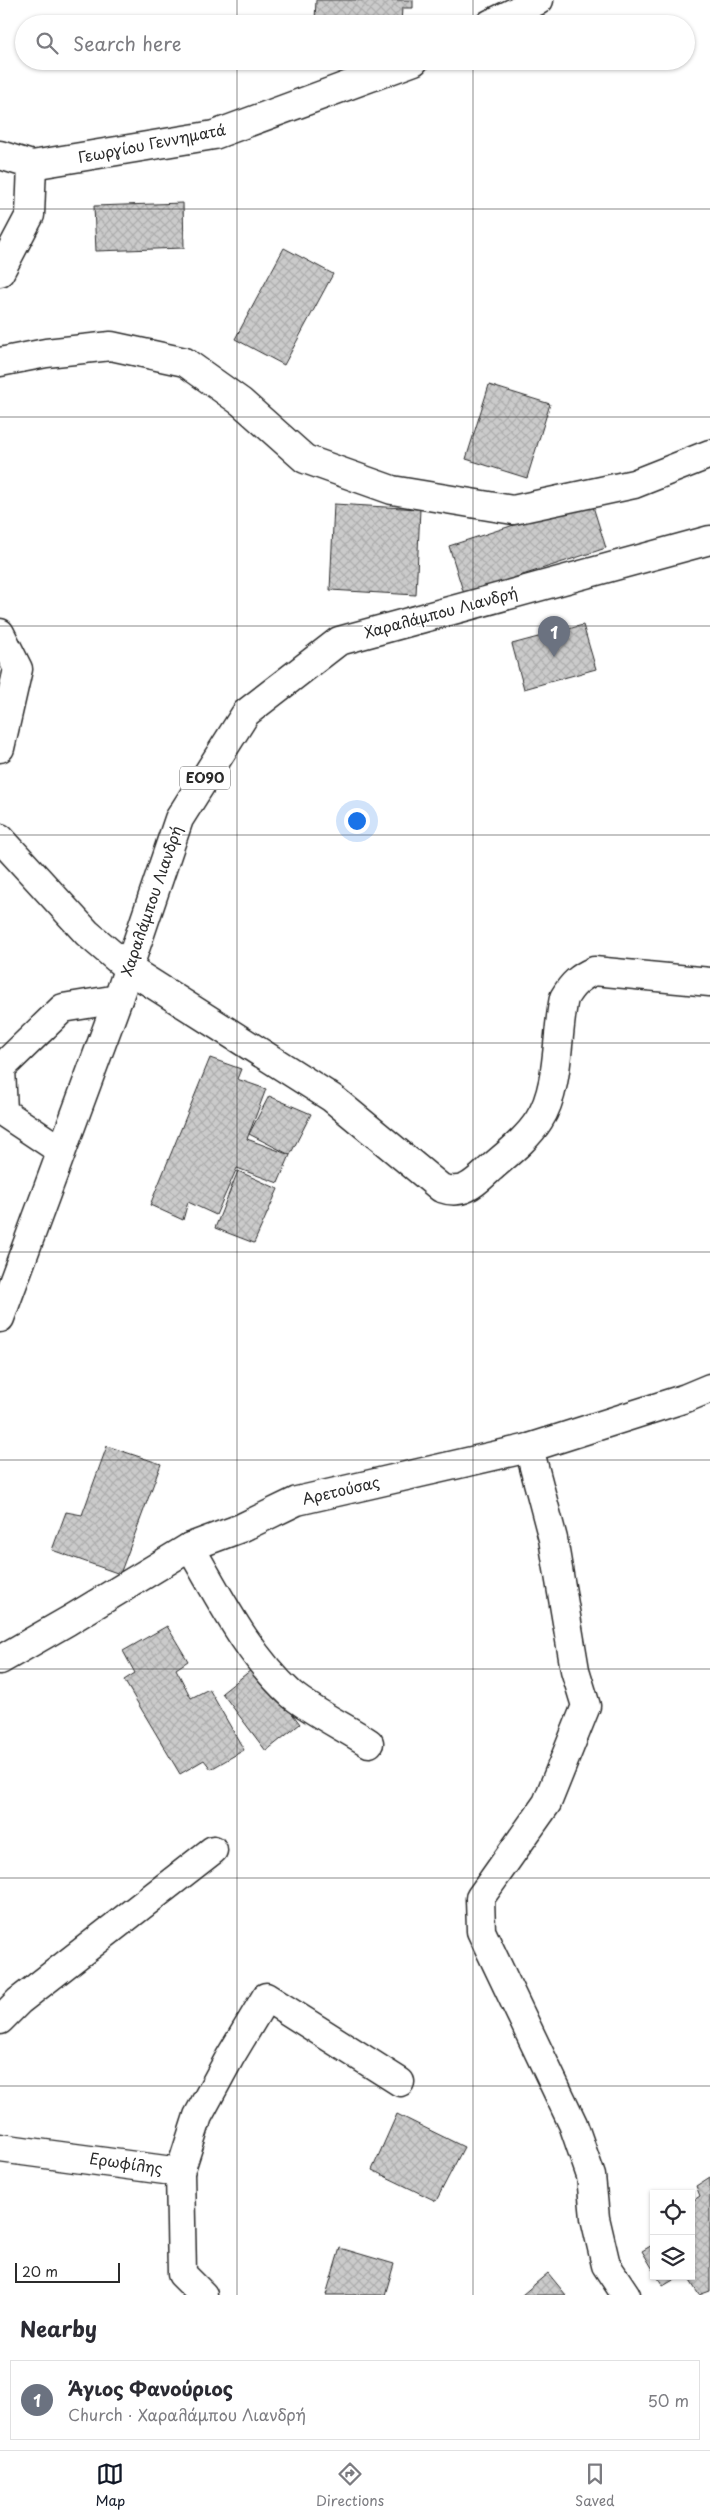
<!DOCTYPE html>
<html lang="en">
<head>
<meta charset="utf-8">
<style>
  body { margin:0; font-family:"Playpen Sans",sans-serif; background:#f7f7f7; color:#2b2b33 }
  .controls { position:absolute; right:15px; bottom:15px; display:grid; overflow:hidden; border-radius:0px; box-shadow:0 1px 4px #0004 }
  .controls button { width:45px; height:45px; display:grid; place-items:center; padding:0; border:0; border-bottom:1px solid #e1e1e2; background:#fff; color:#2b2b33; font:25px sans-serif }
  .scale { position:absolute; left:15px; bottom:12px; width:105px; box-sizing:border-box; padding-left:5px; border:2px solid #2b2b2b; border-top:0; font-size:14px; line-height:18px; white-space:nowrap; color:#2b2b2b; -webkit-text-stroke:4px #fff; paint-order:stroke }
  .you { position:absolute; left:356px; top:820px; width:18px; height:18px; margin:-12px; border:4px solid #fff; border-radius:50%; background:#1a73e8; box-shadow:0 0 0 8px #1a73e833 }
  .badge { display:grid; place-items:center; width:32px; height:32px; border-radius:50%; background:#111827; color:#fff; font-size:16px; font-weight:700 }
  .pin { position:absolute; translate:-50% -41px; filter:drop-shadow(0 1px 2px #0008) }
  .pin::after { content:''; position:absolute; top:26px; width:18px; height:15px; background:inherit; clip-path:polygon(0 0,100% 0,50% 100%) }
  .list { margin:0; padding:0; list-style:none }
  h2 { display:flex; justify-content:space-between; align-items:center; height:65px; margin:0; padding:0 20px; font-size:21px }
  h2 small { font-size:16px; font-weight:400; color:#7c7c81 }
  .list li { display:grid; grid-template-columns:32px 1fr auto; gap:15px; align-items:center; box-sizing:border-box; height:80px; margin:0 10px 10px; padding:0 10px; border:1px solid #e1e1e2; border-radius:0px }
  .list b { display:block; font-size:19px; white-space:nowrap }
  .list p { margin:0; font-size:16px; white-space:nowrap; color:#7c7c81 }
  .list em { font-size:16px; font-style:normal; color:#7c7c81 }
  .icon { flex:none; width:28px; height:28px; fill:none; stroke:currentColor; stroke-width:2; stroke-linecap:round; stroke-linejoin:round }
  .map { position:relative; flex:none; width:710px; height:2295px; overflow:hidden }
  .search { position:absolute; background:#fff; box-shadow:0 1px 4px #0004; left:15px; right:15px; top:15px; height:55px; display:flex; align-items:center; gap:12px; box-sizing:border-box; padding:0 18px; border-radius:28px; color:#7c7c81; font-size:19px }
  .sheet { height:155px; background:#fff }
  nav { display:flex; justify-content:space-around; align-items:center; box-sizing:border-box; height:70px; border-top:1px solid #e1e1e2; background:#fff; font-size:14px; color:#7c7c81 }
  nav a { display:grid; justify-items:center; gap:2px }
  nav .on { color:#111827 }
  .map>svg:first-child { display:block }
</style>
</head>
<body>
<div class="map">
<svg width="710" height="2295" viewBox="0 0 710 2295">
  <defs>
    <pattern id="building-cross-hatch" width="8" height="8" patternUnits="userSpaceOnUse" patternTransform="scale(1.25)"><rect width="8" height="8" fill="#cbcbcb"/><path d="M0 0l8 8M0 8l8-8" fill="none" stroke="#aeaeae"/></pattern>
  </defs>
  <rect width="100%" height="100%" fill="#fff"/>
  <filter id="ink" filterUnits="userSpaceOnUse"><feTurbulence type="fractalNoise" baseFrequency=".02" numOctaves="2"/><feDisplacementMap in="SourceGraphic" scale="10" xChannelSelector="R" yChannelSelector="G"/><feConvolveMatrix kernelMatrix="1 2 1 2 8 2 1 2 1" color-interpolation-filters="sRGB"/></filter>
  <g filter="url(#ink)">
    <g fill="url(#building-cross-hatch)" stroke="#2b2b2b">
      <polygon points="316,0 413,0 413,8 402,8 401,24 331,24 331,22 315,20"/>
      <polygon points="330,61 362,61 362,66 330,63"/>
      <polygon points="183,203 184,248 96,251 94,206"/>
      <polygon points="284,248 333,274 284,365 235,339"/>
      <polygon points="489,385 550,404 527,478 466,459"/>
      <polygon points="591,500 606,548 464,594 449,546"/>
      <polygon points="334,504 420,509 416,595 330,590"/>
      <polygon points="583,625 596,669 524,689 512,644"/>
      <polygon points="210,1058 241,1069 237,1079 266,1089 247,1139 290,1155 278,1183 237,1168 216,1215 188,1202 183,1220 150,1205"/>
      <polygon points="269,1096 311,1114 290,1155 249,1134"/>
      <polygon points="238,1171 278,1189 254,1243 215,1228"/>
      <polygon points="107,1446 161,1464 120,1574 52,1550 66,1512 82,1515"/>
      <polygon points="167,1626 188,1661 176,1669 191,1698 209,1689 244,1750 211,1769 204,1760 180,1774 124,1680 135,1673 123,1651"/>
      <polygon points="256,1666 300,1724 266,1751 222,1693"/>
      <polygon points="397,2114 464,2147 436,2201 372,2170"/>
      <polygon points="710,2177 710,2291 699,2295 687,2276 691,2276 691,2202 700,2196 696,2186"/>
      <polygon points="654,2244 654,2271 642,2251"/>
      <polygon points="340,2248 394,2264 385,2295 326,2295"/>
      <polygon points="548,2273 566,2295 522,2295"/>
      <polygon points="657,2276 680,2276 663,2286"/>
    </g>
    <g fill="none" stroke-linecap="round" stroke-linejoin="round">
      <defs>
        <g id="minor">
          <polyline points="490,24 539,0"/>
          <polyline points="0,155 32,165 214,135 414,61"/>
          <polyline points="0,272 30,215 32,165"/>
          <polyline points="0,362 46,353 111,346 185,362 241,402 305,459 392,490 513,510 634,484 710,454"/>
          <polyline points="0,633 18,669 0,748"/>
          <path d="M0,838L87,933L129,969L332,1098L441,1188C463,1196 475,1183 490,1169C507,1154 527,1139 539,1120C560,1088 556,1035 564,998C572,984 580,977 594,971L710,982"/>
          <polyline points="60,1150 3,1112 1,1068 63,1008 118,999"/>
          <polyline points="529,1448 553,1539 575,1670 586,1706 547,1803 480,1898 481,1931 573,2124 591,2176 595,2218 606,2265 626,2295"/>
          <path d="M190,1547C220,1598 247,1654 291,1694C311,1711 346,1728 369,1743"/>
          <polyline points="0,1660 68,1621 190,1547 241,1528 297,1501 529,1448 686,1398 710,1388"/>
          <polyline points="0,2020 19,2001 213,1850"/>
          <polyline points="0,2148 180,2172"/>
          <polyline points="203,2295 182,2274 180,2172 198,2116 230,2057 266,1997 400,2082"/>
        </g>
        <polyline id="major" points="0,1318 118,999 179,819 246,713 339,641 710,540"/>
      </defs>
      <use href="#minor" stroke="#2b2b2b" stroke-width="31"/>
      <use href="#major" stroke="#2b2b2b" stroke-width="31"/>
      <use href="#minor" stroke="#fff" stroke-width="28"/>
      <use href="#major" stroke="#fff" stroke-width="28"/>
    </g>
  </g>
  <path fill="none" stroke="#2b2b2b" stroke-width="1" stroke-opacity="0.55" d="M237,0V24M473,0V24M237,61V2295M473,61V2295M0,209H710M0,417H710M0,626H710M0,835H710M0,1043H710M0,1252H710M0,1460H710M0,1669H710M0,1878H710M0,2086H710"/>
  <g text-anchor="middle" stroke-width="4" stroke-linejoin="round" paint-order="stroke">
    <rect fill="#fff" stroke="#6b6b6b" stroke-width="1" x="180" y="766.5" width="50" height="23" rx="4"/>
    <g font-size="14" font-weight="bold" fill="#2b2b2b">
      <text x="205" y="783">ΕΟ90</text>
    </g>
    <g font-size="15" fill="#2b2b2b" stroke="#fff">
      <text transform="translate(152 144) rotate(-11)" y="5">Γεωργίου Γεννηματά</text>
      <text transform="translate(441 613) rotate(-15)" y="5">Χαραλάμπου Λιανδρή</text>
      <text transform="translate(152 901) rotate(-71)" y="5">Χαραλάμπου Λιανδρή</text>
      <text transform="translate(341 1491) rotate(-13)" y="5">Αρετούσας</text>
      <text transform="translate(126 2164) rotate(8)" y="5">Ερωφίλης</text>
    </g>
  </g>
</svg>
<div class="controls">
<button><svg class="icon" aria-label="locate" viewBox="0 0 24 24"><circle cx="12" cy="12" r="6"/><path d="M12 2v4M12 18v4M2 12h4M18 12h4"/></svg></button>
<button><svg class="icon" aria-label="layers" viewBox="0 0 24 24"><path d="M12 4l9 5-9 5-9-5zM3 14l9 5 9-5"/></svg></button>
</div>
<div class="scale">20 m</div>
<div class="you"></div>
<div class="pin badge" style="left:554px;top:657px;background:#6b7280">1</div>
<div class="search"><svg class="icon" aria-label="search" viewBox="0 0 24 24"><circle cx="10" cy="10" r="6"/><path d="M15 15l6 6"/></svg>Search here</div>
</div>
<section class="sheet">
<h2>Nearby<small></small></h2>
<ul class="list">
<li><span class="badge" style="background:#6b7280">1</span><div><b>Άγιος Φανούριος</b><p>Church · Χαραλάμπου Λιανδρή</p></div><em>50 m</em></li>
</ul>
</section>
<nav>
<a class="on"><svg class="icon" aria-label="map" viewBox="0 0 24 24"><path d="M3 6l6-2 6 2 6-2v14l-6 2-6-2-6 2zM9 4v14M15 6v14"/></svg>Map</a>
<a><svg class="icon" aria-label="directions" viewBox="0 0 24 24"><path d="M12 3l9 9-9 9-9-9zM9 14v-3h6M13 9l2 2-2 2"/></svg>Directions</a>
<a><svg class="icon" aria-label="saved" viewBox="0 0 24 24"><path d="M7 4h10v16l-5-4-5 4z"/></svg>Saved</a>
</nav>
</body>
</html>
